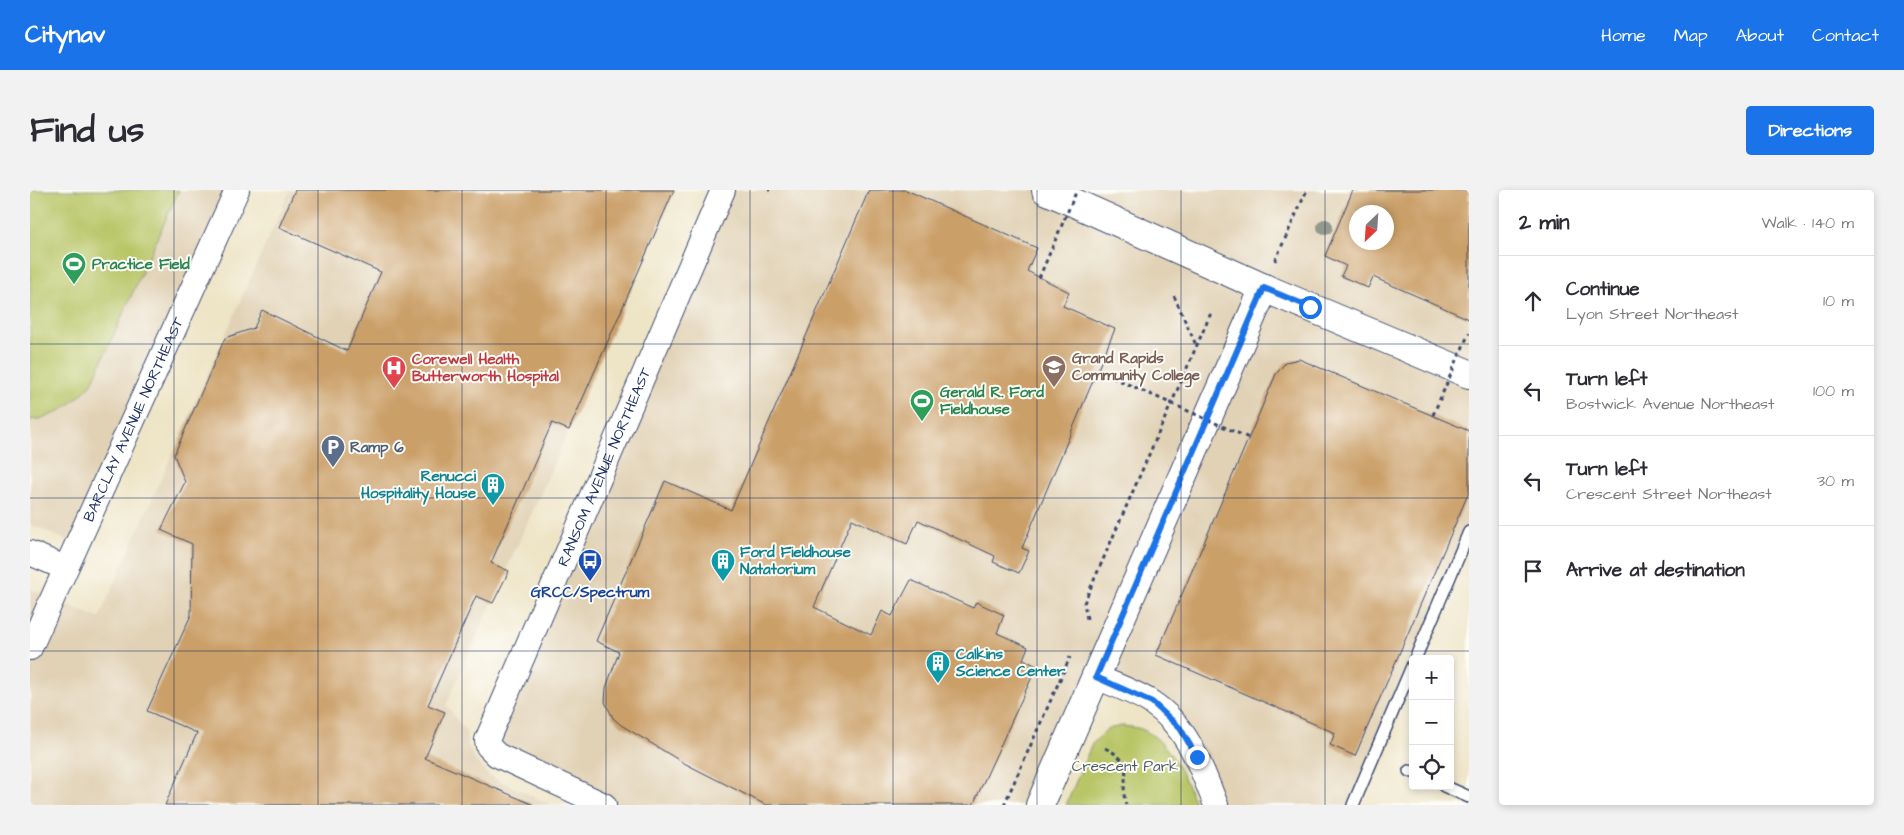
<!DOCTYPE html>
<html lang="en">
<head>
<meta charset="utf-8">
<style>
  body { margin:0; font-family:"Architects Daughter",sans-serif; background:#f2f2f3; color:#2b2b33 }
  .controls { position:absolute; right:15px; bottom:15px; display:grid; overflow:hidden; border-radius:5px; box-shadow:0 2px 8px #0003 }
  .controls button { width:45px; height:45px; display:grid; place-items:center; padding:0; border:0; border-bottom:1px solid #e1e1e2; background:#fff; color:#2b2b33; font:25px sans-serif }
  .compass { position:absolute; left:1319px; top:15px; width:45px; height:45px; border-radius:50%; background:#fff; box-shadow:0 2px 8px #0003; rotate:205deg }
  .stop { position:absolute; width:15px; height:15px; margin:-11px; border:4px solid #1a73e8; border-radius:50%; background:#fff }
  .stop.end { background:#1a73e8; border-color:#fff; box-shadow:0 1px 5px #0008 }
  .list { margin:0; padding:0; list-style:none }
  h2 { display:flex; justify-content:space-between; align-items:center; height:65px; margin:0; padding:0 20px; font-size:21px }
  h2 small { font-size:16px; font-weight:400; color:#7c7c81 }
  .list li { display:grid; grid-template-columns:32px 1fr auto; gap:15px; align-items:center; box-sizing:border-box; height:90px; padding:0 20px; border-top:1px solid #e1e1e2 }
  .list b { display:block; font-size:19px; white-space:nowrap }
  .list p { margin:0; font-size:16px; white-space:nowrap; color:#7c7c81 }
  .list em { font-size:16px; font-style:normal; color:#7c7c81 }
  .icon { flex:none; width:28px; height:28px; fill:none; stroke:currentColor; stroke-width:2; stroke-linecap:round; stroke-linejoin:round }
  .map { position:relative; flex:none; width:1439px; height:615px; overflow:hidden; border-radius:5px }
  header { display:flex; align-items:center; gap:30px; box-sizing:border-box; height:70px; padding:0 25px; background:#1a73e8; color:#fff }
  header strong { font-size:24px }
  nav { display:flex; gap:28px; margin-inline-start:auto; font-size:18px }
  .intro { display:flex; align-items:center; justify-content:space-between; box-sizing:border-box; height:120px; padding:0 30px }
  h1 { margin:0; font-size:35px }
  .button { padding:12px 22px; border-radius:5px; background:#1a73e8; color:#fff; font-size:18px; font-weight:700 }
  main { display:flex; gap:30px; padding:0 30px }
  aside { flex:1; background:#fff; border-radius:5px; box-shadow:0 2px 8px #0003 }
  .map>svg:first-child { display:block }
</style>
</head>
<body>
<header>
<strong>Citynav</strong>
<nav><a>Home</a><a>Map</a><a>About</a><a>Contact</a></nav>
</header>
<div class="intro"><h1>Find us</h1><a class="button">Directions</a></div>
<main>
<div class="map">
<svg width="1439" height="615" viewBox="0 0 1439 615">
  <rect width="100%" height="100%" fill="#fdfcf7"/>
  <filter id="ink" filterUnits="userSpaceOnUse"><feTurbulence type="fractalNoise" baseFrequency=".02" numOctaves="2"/><feDisplacementMap in="SourceGraphic" scale="10" xChannelSelector="R" yChannelSelector="G"/><feConvolveMatrix kernelMatrix="1 2 1 2 8 2 1 2 1" color-interpolation-filters="sRGB"/></filter>
  <filter id="wash" filterUnits="userSpaceOnUse"><feTurbulence type="fractalNoise" baseFrequency=".0096" numOctaves="4" result="noise"/><feDisplacementMap in="SourceGraphic" scale="20" xChannelSelector="R" yChannelSelector="G"/><feGaussianBlur stdDeviation="1.12" result="paint"/><feColorMatrix in="noise" values="0 0 0 0 0 0 0 0 0 0 0 0 0 0 0 0 0 1.4 0 .05"/><feComposite in="paint" operator="in"/></filter>
  <g filter="url(#wash)">
    <rect width="100%" height="100%" fill="#eee4c6"/>
    <g fill="#e1d2b6" fill-rule="evenodd">
      <polygon points="0,0 207,0 47,355 0,334"/>
      <polygon points="260,0 646,0 416,515 436,541 438,555 445,570 459,586 521,615 0,615 0,399 69,428"/>
      <path d="M693,0H1439V343L1323,615H1186L1150,538L1066,487L1010,615H574L485,576L460,542ZM1326,22H1356V52H1326Z"/>
    </g>
    <g fill="#b9c668" stroke="#6a7a63">
      <path d="M0,0H149L61,195C45,211 25,229 0,230Z"/>
      <path d="M1092,536C1098,537 1106,537 1111,539C1141,551 1154,588 1166,615H1036L1062,554L1077,539Z"/>
    </g>
    <g id="blocks">
      <g fill="#ca9f67" fill-rule="evenodd">
        <polygon points="265,0 644,0 539,240 522,233 461,373 479,381 463,413 446,406 398,515 415,522 395,568 504,615 135,615 167,543 117,521 161,425 162,354 131,340 155,292 144,265 195,148 224,138 232,120 317,161 351,82 249,37"/>
        <polygon points="839,0 876,0 1007,58 997,81 1039,102 1033,116 1085,139 992,358 999,361 989,383 963,372 965,366 888,330 877,354 822,329 784,417 841,445 852,421 862,426 881,390 943,418 946,412 974,425 967,443 998,457 993,469 1007,476 943,615 736,615 652,572 591,535 583,528 575,512 576,498 589,462 566,451 635,291 701,320"/>
        <path d="M1323,0H1439V129L1343,87L1338,98L1311,86L1316,76L1295,66ZM1326,22H1356V52H1326Z"/>
        <polygon points="1269,169 1439,241 1439,302 1325,566 1300,555 1305,543 1126,465 1246,184 1256,172"/>
      </g>
    </g>
  </g>
  <g filter="url(#ink)">
    <use href="#blocks" fill-opacity="0" stroke="#3b4a6e" stroke-width="1"/>
    <g fill="none" stroke-linecap="round" stroke-linejoin="round">
      <defs>
        <g id="service">
          <polyline points="1385,469 1439,342"/>
          <polyline points="1379,581 1383,582"/>
          <polyline points="1414,596 1439,607"/>
          <polyline points="1323,615 1383,474"/>
        </g>
        <g id="minor">
          <polyline points="0,363 35,378"/>
          <path id="s1" d="M0,458L207,0"/>
          <path d="M1066,487C1082,494 1108,503 1122,513C1158,537 1171,577 1186,615"/>
          <path id="s2" d="M574,615L467,565L458,556L457,550L693,0"/>
        </g>
        <g id="tertiary">
          <polyline points="1016,0 1234,98 1439,184"/>
          <polyline points="1010,615 1234,98"/>
        </g>
      </defs>
      <use href="#service" stroke="#3b4a6e" stroke-width="14"/>
      <use href="#minor" stroke="#3b4a6e" stroke-width="26"/>
      <use href="#tertiary" stroke="#3b4a6e" stroke-width="30"/>
      <g stroke="#3b4a6e" stroke-width="3" stroke-dasharray="4 4" stroke-linecap="butt">
        <polyline points="738,0 740,0"/>
        <polyline points="1245,71 1277,0"/>
        <polyline points="1144,106 1166,155"/>
        <polyline points="1057,429 1054,413 1181,123"/>
        <path d="M1075,558C1110,575 1088,588 1096,615"/>
        <polyline points="974,615 1040,467"/>
      </g>
      <use href="#service" stroke="#fff" stroke-width="11"/>
      <use href="#minor" stroke="#fff" stroke-width="24"/>
      <use href="#tertiary" stroke="#fff" stroke-width="28"/>
      <g stroke="#3b4a6e" stroke-width="3" stroke-dasharray="4 4" stroke-linecap="butt">
        <polyline points="1009,88 1047,0"/>
        <polyline points="1068,181 1219,248"/>
        <polyline points="1403,225 1439,143"/>
      </g>
    </g>
    <circle fill="#94998e" cx="1295" cy="37" r="8"/>
  </g>
  <g fill="none" stroke-linecap="round" stroke-linejoin="round" filter="url(#ink)">
    <polyline stroke="#1a73e8" stroke-width="6" points="1167,567 1150,538 1122,512 1066,487 1234,98 1280,117"/>
  </g>
  <path fill="none" stroke="#1b2f5e" stroke-width="1" stroke-opacity="0.55" d="M144,0V615M288,0V615M432,0V615M576,0V615M720,0V615M863,0V615M1007,0V615M1151,0V615M1295,0V615M0,154H1439M0,308H1439M0,461H1439"/>
  <defs>
    <symbol id="stadium-pin" viewBox="-11 -11 22 30"><path d="M0 17L-7.5 6A9.5 9.5 0 1 1 7.5 6Z" fill="#2e9e5b" stroke="#fdfcf7"/><path d="M0-5a6.5 5 0 1 0 0 10a6.5 5 0 1 0 0-10ZM-3.5-1.8h7v3.6h-7Z" fill="#fff"/></symbol>
    <symbol id="university-pin" viewBox="-11 -11 22 30"><path d="M0 17L-7.5 6A9.5 9.5 0 1 1 7.5 6Z" fill="#8d6e63" stroke="#fdfcf7"/><path d="M0-5L7-2L0 1L-7-2ZM-4 1L0 2.5L4 1V4Q0 6-4 4Z" fill="#fff"/></symbol>
    <symbol id="hospital-pin" viewBox="-11 -11 22 30"><path d="M0 17L-7.5 6A9.5 9.5 0 1 1 7.5 6Z" fill="#e0444e" stroke="#fdfcf7"/><path d="M-5-5h3v3.5h4V-5h3V5h-3V1.5h-4V5h-3Z" fill="#fff"/></symbol>
    <symbol id="parking-pin" viewBox="-11 -11 22 30"><path d="M0 17L-7.5 6A9.5 9.5 0 1 1 7.5 6Z" fill="#5c6f8a" stroke="#fdfcf7"/><path d="M-3.5-5.5H1a3.5 3.5 0 0 1 0 7H-1V5.5H-3.5ZM-1-3.4V-.6H.8a1.4 1.4 0 0 0 0-2.8Z" fill="#fff"/></symbol>
    <symbol id="building-pin" viewBox="-11 -11 22 30"><path d="M0 17L-7.5 6A9.5 9.5 0 1 1 7.5 6Z" fill="#0f9aa8" stroke="#fdfcf7"/><path d="M-4-6H4V6H1V3H-1V6H-4ZM-2.5-4.3h1.7v1.8h-1.7ZM.8-4.3h1.7v1.8H.8ZM-2.5-1h1.7V.8h-1.7ZM.8-1h1.7V.8H.8Z" fill="#fff"/></symbol>
    <symbol id="bus-pin" viewBox="-11 -11 22 30"><path d="M0 17L-7.5 6A9.5 9.5 0 1 1 7.5 6Z" fill="#1a4fb4" stroke="#fdfcf7"/><path d="M-5-6H5V4H4V6H2V4H-2V6H-4V4H-5ZM-3.5-4V0h7V-4ZM-3.5 1.2v1.5H-2V1.2ZM2 1.2v1.5H3.5V1.2Z" fill="#fff"/></symbol>
  </defs>
  <g fill-rule="evenodd">
    <use href="#stadium-pin" x="30" y="60" width="28" height="38"/>
    <use href="#university-pin" x="1010" y="163" width="28" height="38"/>
    <use href="#hospital-pin" x="350" y="164" width="28" height="38"/>
    <use href="#stadium-pin" x="878" y="197" width="28" height="38"/>
    <use href="#parking-pin" x="289" y="243" width="28" height="38"/>
    <use href="#building-pin" x="449" y="281" width="28" height="38"/>
    <use href="#bus-pin" x="546" y="357" width="28" height="38"/>
    <use href="#building-pin" x="679" y="357" width="28" height="38"/>
    <use href="#building-pin" x="894" y="459" width="28" height="38"/>
  </g>
  <g text-anchor="middle" stroke-width="4" stroke-linejoin="round" paint-order="stroke">
    <g font-size="15" font-weight="bold" fill="#27864d" stroke="#fdfcf7" text-anchor="start">
      <text x="62" y="79">Practice Field</text>
      <text x="910" y="207">Gerald R. Ford<tspan x="910" dy="17">Fieldhouse</tspan></text>
    </g>
    <g font-size="15" font-weight="bold" fill="#785e54" stroke="#fdfcf7" text-anchor="start">
      <text x="1042" y="173">Grand Rapids<tspan x="1042" dy="17">Community College</tspan></text>
    </g>
    <g font-size="15" font-weight="bold" fill="#be3a42" stroke="#fdfcf7" text-anchor="start">
      <text x="382" y="174">Corewell Health<tspan x="382" dy="17">Butterworth Hospital</tspan></text>
    </g>
    <g font-size="15" fill="#1b2f5e" stroke="#fdfcf7">
      <text dy="5" stroke="none"><textPath href="#s1" startOffset="251">BARCLAY AVENUE NORTHEAST</textPath></text>
      <text dy="5" stroke="none"><textPath href="#s2" startOffset="434">RANSOM AVENUE NORTHEAST</textPath></text>
    </g>
    <g font-size="15" font-weight="bold" fill="#4e5e75" stroke="#fdfcf7" text-anchor="start">
      <text x="320" y="262">Ramp 6</text>
    </g>
    <g font-size="15" font-weight="bold" fill="#0d838f" stroke="#fdfcf7" text-anchor="start">
      <text x="446" y="291" text-anchor="end">Renucci<tspan x="446" dy="17">Hospitality House</tspan></text>
      <text x="710" y="367">Ford Fieldhouse<tspan x="710" dy="17">Natatorium</tspan></text>
      <text x="926" y="469">Calkins<tspan x="926" dy="17">Science Center</tspan></text>
    </g>
    <g font-size="15" font-weight="bold" fill="#164399" stroke="#fdfcf7">
      <text x="560" y="407">GRCC/Spectrum</text>
    </g>
    <g font-size="15" fill="#4a5c61" stroke="#fdfcf7">
      <text x="1095" y="581">Crescent Park</text>
    </g>
  </g>
</svg>
<div class="controls">
<button>+</button>
<button>−</button>
<button><svg class="icon" aria-label="locate" viewBox="0 0 24 24"><circle cx="12" cy="12" r="6"/><path d="M12 2v4M12 18v4M2 12h4M18 12h4"/></svg></button>
</div>
<svg class="compass" viewBox="-18 -18 36 36"><path d="M0-13l5 13h-10z" fill="#e53935"/><path d="M0 13l5-13h-10z" fill="#7c7c81"/></svg>
<div class="stop" style="left:1280px;top:117px"></div>
<div class="stop end" style="left:1167px;top:567px"></div>
</div>
<aside>
<h2>2 min<small>Walk · 140 m</small></h2>
<ul class="list">
<li><svg class="icon" aria-label="ahead" viewBox="0 0 24 24"><path d="M12 20V5M6 11l6-6 6 6"/></svg><div><b>Continue</b><p>Lyon Street Northeast</p></div><em>10 m</em></li>
<li><svg class="icon" aria-label="left" viewBox="0 0 24 24"><path d="M17 20v-9H6M10 6l-5 5 5 5"/></svg><div><b>Turn left</b><p>Bostwick Avenue Northeast</p></div><em>100 m</em></li>
<li><svg class="icon" aria-label="left" viewBox="0 0 24 24"><path d="M17 20v-9H6M10 6l-5 5 5 5"/></svg><div><b>Turn left</b><p>Crescent Street Northeast</p></div><em>30 m</em></li>
<li><svg class="icon" aria-label="arrive" viewBox="0 0 24 24"><path d="M6 21V4h12l-3 4 3 4H6"/></svg><div><b>Arrive at destination</b></div></li>
</ul>
</aside>
</main>
</body>
</html>
